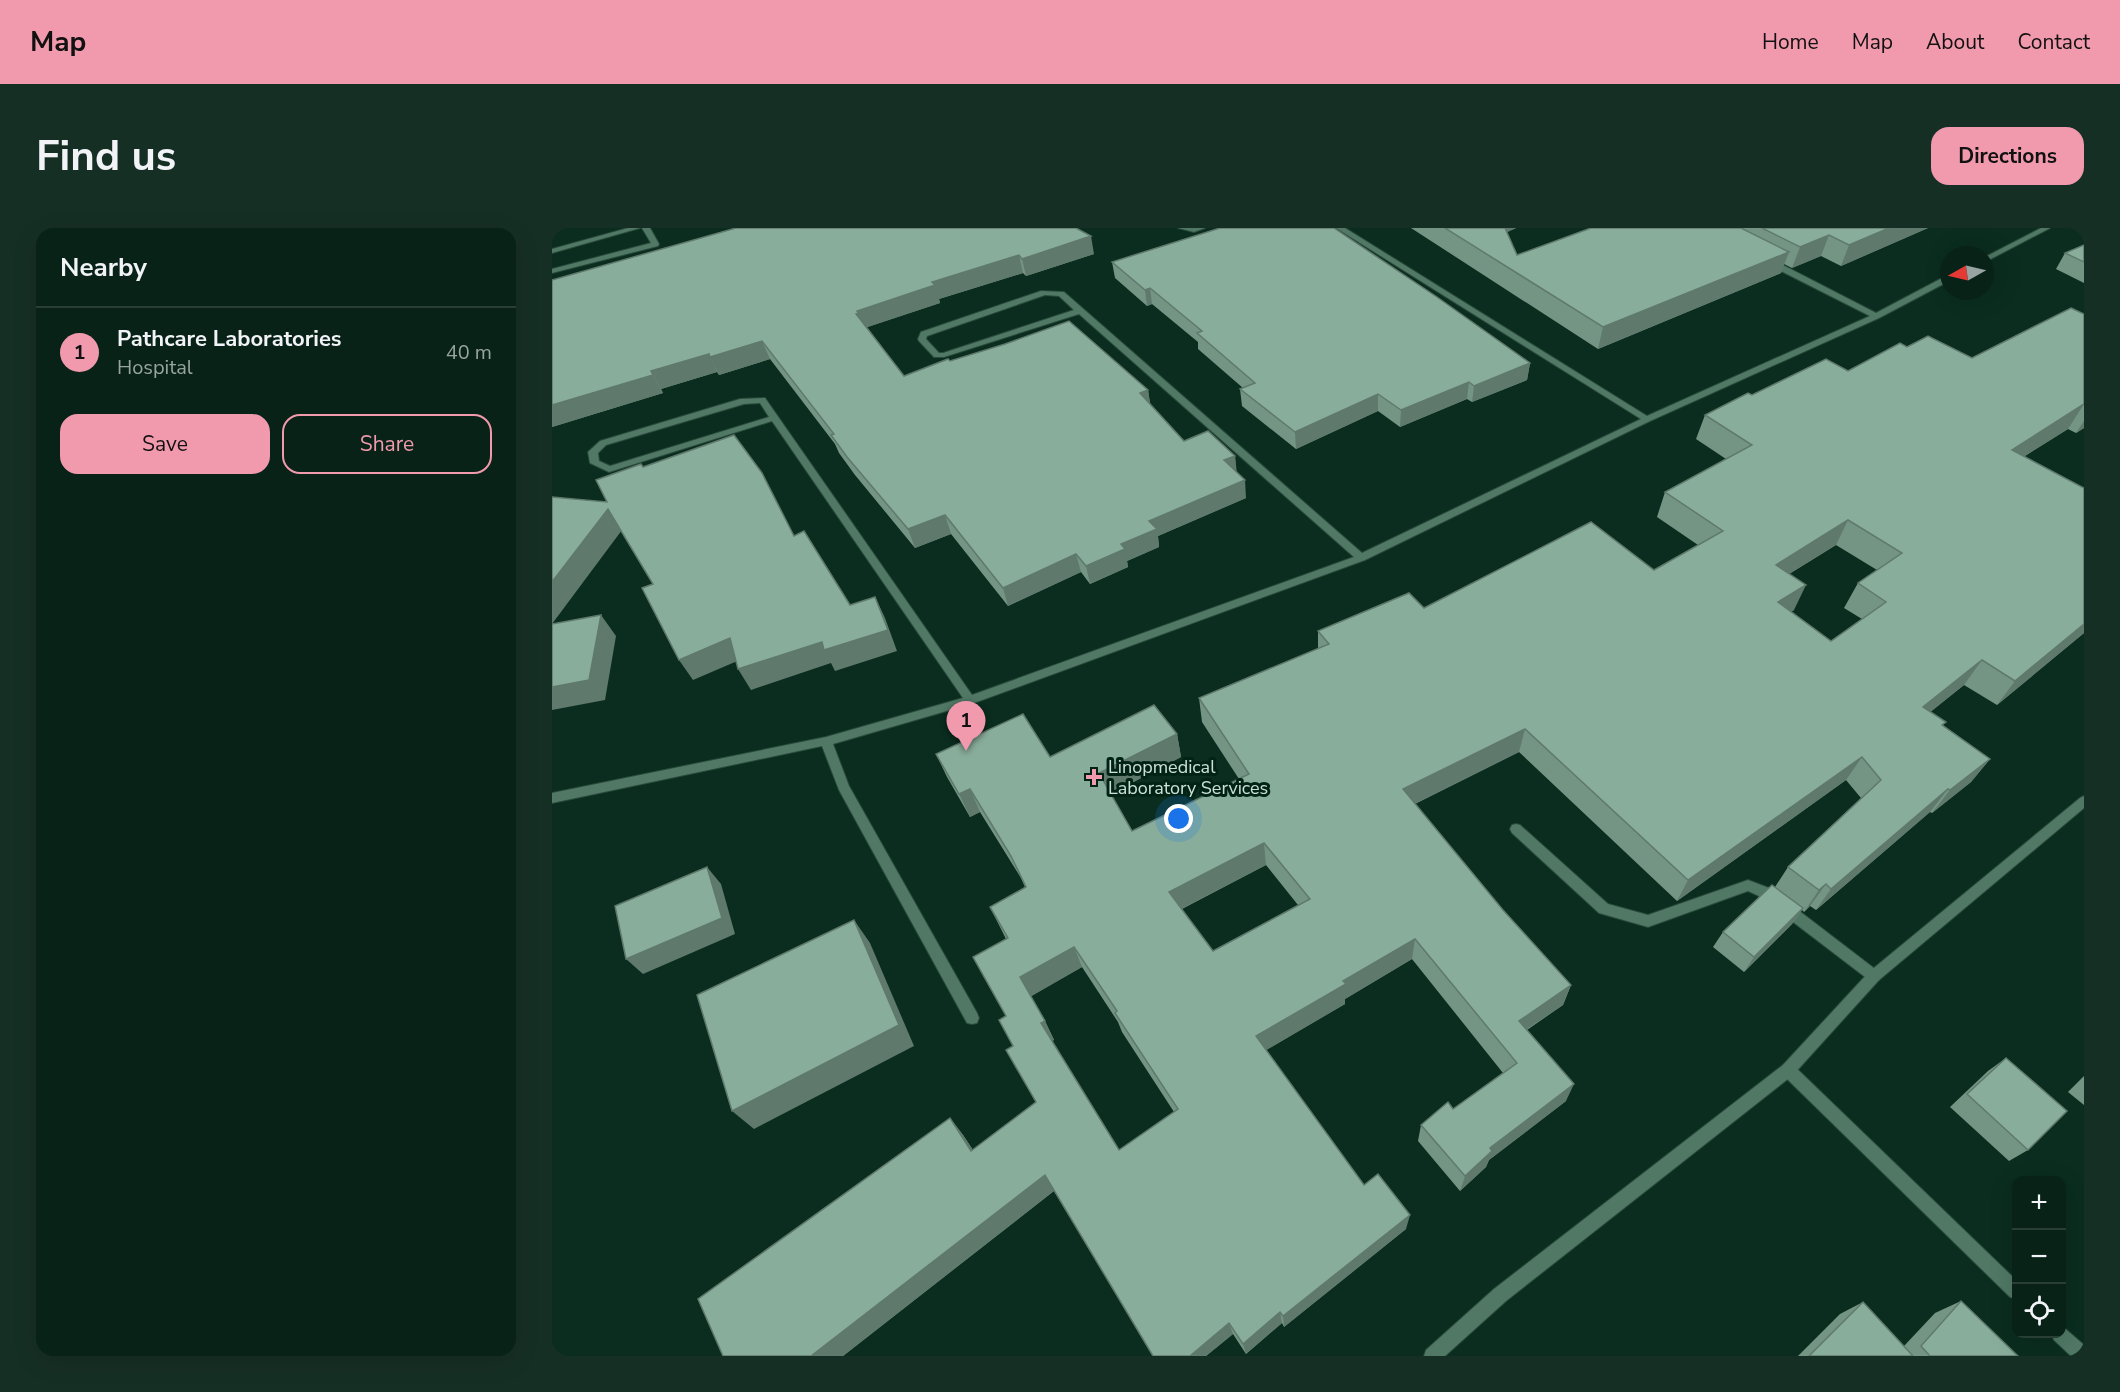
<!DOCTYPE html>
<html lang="en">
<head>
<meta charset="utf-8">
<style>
  body { margin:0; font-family:"Nunito Sans",sans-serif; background:#162f24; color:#f1f3f6 }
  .controls { position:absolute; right:18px; bottom:18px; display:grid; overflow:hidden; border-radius:12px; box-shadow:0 6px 24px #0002 }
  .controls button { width:54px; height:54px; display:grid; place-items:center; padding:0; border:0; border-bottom:2px solid #293f36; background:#082217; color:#f1f3f6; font:30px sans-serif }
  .compass { position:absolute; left:1388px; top:18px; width:54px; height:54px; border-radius:50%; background:#082217; box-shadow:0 6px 24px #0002; rotate:262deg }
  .you { position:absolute; left:627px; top:591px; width:21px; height:21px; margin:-15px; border:4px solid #fff; border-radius:50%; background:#1a73e8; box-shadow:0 0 0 9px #1a73e833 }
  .badge { display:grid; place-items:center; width:39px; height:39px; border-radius:50%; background:#f29aad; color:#111; font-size:20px; font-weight:700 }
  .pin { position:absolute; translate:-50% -50px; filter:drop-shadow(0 2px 3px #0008) }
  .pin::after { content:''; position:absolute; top:32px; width:21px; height:18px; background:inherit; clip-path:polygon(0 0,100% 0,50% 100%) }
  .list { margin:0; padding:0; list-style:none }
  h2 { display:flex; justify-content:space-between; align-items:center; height:78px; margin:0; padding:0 24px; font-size:26px }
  h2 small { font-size:20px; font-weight:400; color:#98a4a1 }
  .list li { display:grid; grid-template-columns:39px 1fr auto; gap:18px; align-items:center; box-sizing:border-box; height:90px; padding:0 24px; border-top:2px solid #293f36 }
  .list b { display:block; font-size:22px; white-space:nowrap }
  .list p { margin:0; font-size:20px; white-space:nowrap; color:#98a4a1 }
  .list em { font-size:20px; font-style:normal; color:#98a4a1 }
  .actions { display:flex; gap:12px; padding:18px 24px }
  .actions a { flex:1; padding:14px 0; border:2px solid #f29aad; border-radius:18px; text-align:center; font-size:21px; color:#f29aad }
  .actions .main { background:#f29aad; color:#111 }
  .icon { flex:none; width:33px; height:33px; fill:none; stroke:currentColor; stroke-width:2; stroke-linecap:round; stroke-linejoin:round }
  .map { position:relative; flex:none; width:1532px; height:1128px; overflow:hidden; border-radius:18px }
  header { display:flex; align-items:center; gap:36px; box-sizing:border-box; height:84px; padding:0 30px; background:#f29aad; color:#111 }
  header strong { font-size:28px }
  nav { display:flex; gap:33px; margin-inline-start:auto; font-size:21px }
  .intro { display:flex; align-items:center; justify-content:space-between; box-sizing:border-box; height:144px; padding:0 36px }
  h1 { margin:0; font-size:42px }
  .button { padding:15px 27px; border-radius:18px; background:#f29aad; color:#111; font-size:21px; font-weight:700 }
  main { display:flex; gap:36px; padding:0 36px }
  aside { flex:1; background:#082217; border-radius:18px; box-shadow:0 6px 24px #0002 }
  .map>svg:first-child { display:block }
</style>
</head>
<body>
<header>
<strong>Map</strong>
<nav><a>Home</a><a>Map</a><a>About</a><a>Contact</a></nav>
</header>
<div class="intro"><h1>Find us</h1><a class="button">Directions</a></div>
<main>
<aside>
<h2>Nearby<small></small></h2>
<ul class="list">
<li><span class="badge">1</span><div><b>Pathcare Laboratories</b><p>Hospital</p></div><em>40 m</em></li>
</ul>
<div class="actions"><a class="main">Save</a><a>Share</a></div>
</aside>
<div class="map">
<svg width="1532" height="1128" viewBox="0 0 1532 1128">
  <rect width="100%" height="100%" fill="#0a2d1f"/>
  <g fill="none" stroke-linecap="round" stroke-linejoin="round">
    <defs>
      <g id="lane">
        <polygon points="964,596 968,597 1056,676 1096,687 1196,652 1217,660 1327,744 1329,748 1327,752 1322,754 1317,752 1207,668 1196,663 1096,699 1047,685 960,605 958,601 960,597"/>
        <polygon points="1236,835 1241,837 1464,1052 1464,1071 1458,1069 1231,847 1229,842 1231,837"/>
        <polygon points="1510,1098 1532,1117 1532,1128 1519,1128 1502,1112 1500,1106 1510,1106"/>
      </g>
      <g id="street">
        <polygon points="76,0 88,0 0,25 0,21"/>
        <polygon points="90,0 98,0 107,16 106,18 0,45 0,41 99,15"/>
        <polygon points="626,0 653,0 642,4"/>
        <path d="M784,0H793L1095,188L1318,88L1215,36V32H1221L1324,85L1394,48H1397V53L1327,90L1098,193L813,332L422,475L281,516L297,558L425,785L427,790L425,795L420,796L415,795L287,562L270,518L0,575V565L274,509L411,470L220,193L57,244L38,235L36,224L48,213L188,171L213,170L420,467L802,329L527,86L392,129H382L367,113L366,111L369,104L489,63L512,64L810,325L1089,191ZM493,67L507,68L522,82L391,125H387L374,111L375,108ZM208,175L217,189L58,238L47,233L46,225L54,217L192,176Z"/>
        <polygon points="1489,0 1498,0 1433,34 1433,29"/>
        <polygon points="1532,568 1532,580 1327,752 1241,847 954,1073 893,1128 872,1128 874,1122 942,1061 1231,837 1317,744 1528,570"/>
      </g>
    </defs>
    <use href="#lane" stroke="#294a3c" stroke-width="2"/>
    <use href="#street" stroke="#294a3c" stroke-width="2"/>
    <use href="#lane" fill="#507865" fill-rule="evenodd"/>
    <use href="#street" fill="#507865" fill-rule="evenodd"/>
  </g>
  <g fill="#759584" fill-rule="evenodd">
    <polygon points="184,0 542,26 474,48 471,45 387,71 388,75 315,99 352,148 398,133 596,162 598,176 632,213 683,228 684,244 694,270 606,308 607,319 575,333 576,339 538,356 529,344 456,378 399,306 363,320 303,247 287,225 283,216 218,131 167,147 165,144 109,161 111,165 0,199"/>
    <polygon points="859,0 964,0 955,4 965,27 1039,0 1376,0 1289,38 1269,28 1240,40 1232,36 1229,45 1046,121"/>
    <polygon points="1532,17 1532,55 1504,41 1513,25"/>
    <polygon points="560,34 978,135 975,152 920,174 915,171 848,199 826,183 744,221 690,178 688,161 691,160 646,121 646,114 600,76 595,78 563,50"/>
    <path d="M1532,86V200L1524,205L1516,201L1473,228L1532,405L1445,477L1412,457L1378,484L1391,497L1438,531L1419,554L1380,585L1378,584L1264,682L1258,678L1252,684L1250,682L1240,696L1192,744L1161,719L1171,704L1223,659L1236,639L1309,570L1294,552L1125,673L967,524L863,576L951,682L1019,757L1011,777L975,802L1014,873L937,932L934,939L908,963L866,913L869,897L901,881L951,845L860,731L793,771V776L714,822L812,957L854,1001L732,1099L730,1095L694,1126L681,1106L654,1128H601L502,963L291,1128H171L398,890L411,907L421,922L484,874L461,818L454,788V711L438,679L473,659L469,650L428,584L418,589L395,549L384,526L498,529L625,506L629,529L559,566L580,603L687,551L650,494L647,470L766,421V403L872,380L1102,342L1146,317L1105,289L1113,264L1174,231L1144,211L1153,187L1200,167L1296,143L1355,119L1420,130ZM1284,317L1325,342L1306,355L1292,380L1310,391L1279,413L1239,384L1242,382L1237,346ZM714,637L746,677L661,723L630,681ZM530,739L566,794L570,804L622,884L567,922L500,813L502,812L493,793L479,768Z"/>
    <polygon points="1454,830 1476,922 1457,933 1398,879 1436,843"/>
    <polygon points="1532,848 1532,877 1516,864"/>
    <polygon points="1409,1073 1466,1128 1246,1128 1288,1086 1311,1074 1352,1118 1383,1085"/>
  </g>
  <g fill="#5f796c">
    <polygon points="946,0 964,0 945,9"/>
    <polygon points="1337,0 1376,0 1289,38 1297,17"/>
    <polygon points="1277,7 1269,28 1240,40 1248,19"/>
    <polygon points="539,8 542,26 474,48 470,31"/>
    <polygon points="1237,24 1229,45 1046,121 1051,99"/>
    <polygon points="467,27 471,45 387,71 388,75 313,100 304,86 305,83 380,54"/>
    <polygon points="598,60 600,76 595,78 593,62"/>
    <polygon points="210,113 218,131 167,147 158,129"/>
    <polygon points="157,126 165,144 109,161 99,143"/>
    <polygon points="978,135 975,152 920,174 922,158"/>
    <polygon points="101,147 111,165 0,199 0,177"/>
    <polygon points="917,154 915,171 848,199 849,182"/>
    <polygon points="596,162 599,180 588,165"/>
    <polygon points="826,166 826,183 744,221 743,204"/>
    <polygon points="1532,176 1516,201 1444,246 1460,222"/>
    <polygon points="1532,193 1532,200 1524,205"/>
    <polygon points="683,228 685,246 672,232"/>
    <polygon points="693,252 694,270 606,308 607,319 575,333 576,339 538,356 534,338 569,316 597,293"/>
    <polygon points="56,281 70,302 0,396 0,354"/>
    <polygon points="393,287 399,306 363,320 356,301"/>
    <polygon points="1296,292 1284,317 1213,361 1224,337"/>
    <polygon points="524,326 529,344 456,378 451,360"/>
    <polygon points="1254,357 1242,382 1215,399 1226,374"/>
    <polygon points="323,369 333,390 345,423 283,443 279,435 199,462 186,441"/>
    <polygon points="49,387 64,408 53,472 0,482 0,459"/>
    <polygon points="1532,396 1532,405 1445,477 1463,453"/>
    <polygon points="178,410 190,431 141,452 127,432"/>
    <polygon points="1430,432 1412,457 1355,503 1371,479"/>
    <polygon points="973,501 967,524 848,583 851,561"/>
    <polygon points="625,506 629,529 554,568 547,545"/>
    <polygon points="1310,529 1294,552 1125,673 1136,652"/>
    <polygon points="1438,531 1419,554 1380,585 1398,562"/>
    <polygon points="418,561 428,584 418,589 407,566"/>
    <polygon points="1396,561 1378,584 1264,682 1279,661"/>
    <polygon points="712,615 714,637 621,685 617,664"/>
    <polygon points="155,639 169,656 183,706 91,746 74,731"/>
    <polygon points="1274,656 1258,678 1252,684 1267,662"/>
    <polygon points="1251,680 1240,696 1192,744 1202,729"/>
    <polygon points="302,692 318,715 362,818 202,901 180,883"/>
    <polygon points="863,711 860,731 793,771 793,776 706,827 704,808 791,753"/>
    <polygon points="522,719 530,739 478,769 468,749"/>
    <polygon points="1019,757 1011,777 960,811 967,793"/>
    <polygon points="493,793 502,812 498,814 489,795"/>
    <polygon points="1022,856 1014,873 937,932 934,939 908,963 913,948 938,920"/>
    <polygon points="398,890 411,907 432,939 419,923"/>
    <polygon points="493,947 503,962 291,1128 259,1128"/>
    <polygon points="858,987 854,1001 732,1099 731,1088"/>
    <polygon points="728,1084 730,1095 694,1126 691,1116"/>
    <polygon points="677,1095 681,1106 654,1128 638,1128"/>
  </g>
  <g fill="#88ad9a" stroke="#5f796c" stroke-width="1.5" fill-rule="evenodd">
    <polygon points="184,0 524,0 539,8 470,31 467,27 380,54 383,57 305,83 307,85 304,86 352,148 396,131 398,133 453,116 517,93 596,162 588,165 632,213 656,203 683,228 672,232 693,252 597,293 605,301 569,316 573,321 534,338 524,326 451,360 393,287 356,301 295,229 279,207 282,206 210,113 158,129 157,126 99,143 101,147 0,177 0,52"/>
    <polygon points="668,0 782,0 885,69 978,135 922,158 917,154 849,182 826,166 743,204 688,161 703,155 645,105 650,103 598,60 593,62 560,34"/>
    <polygon points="893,0 953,0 965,27 1039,0 1189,0 1237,24 1051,99"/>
    <polygon points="1210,0 1337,0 1297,17 1277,7 1248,19"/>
    <polygon points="1532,17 1532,34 1513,25"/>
    <path d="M1519,80L1532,86V176L1460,222L1532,260V396L1463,453L1430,432L1371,479L1394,494L1390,497L1438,531L1398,562L1396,561L1279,661L1274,656L1267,662L1236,639L1329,552L1310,529L1136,652L973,501L851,561L951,682L1019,757L967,793L1022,856L938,920L940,923L913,948L869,897L896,874L901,881L965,835L863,711L791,753L794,756L704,808L812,957L826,946L858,987L731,1088L728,1084L691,1116L677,1095L638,1128H601L493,947L259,1128H171L146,1071L398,890L419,923L484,874L454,822L461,818L447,792L454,788L421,729L456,710L438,679L474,659L459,628L418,561L407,566L384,526L471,486L498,529L602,477L625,506L547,545L580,603L697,546L647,470L777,416L766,403L857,365L872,380L1039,294L1102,342L1171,303L1113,264L1200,217L1153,187L1196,165L1200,167L1274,131L1296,143L1348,115L1355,119L1376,108L1420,130ZM1296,292L1350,325L1306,355L1334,374L1279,413L1226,374L1254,357L1224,337ZM712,615L758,671L661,723L617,664ZM522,719L565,783L563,785L626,881L567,922L489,795L493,793L468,749Z"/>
    <polygon points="182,207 210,245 242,308 252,303 298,377 323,369 336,402 272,422 270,414 186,441 178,410 127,432 90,360 101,356 56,281 0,354 0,269 55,274 44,252 89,236 91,239"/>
    <polygon points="49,387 37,452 0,459 0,396"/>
    <polygon points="155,639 170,690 74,731 63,678"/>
    <polygon points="1220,657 1251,680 1202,729 1171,704"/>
    <polygon points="302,692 347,797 180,883 145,767"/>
    <polygon points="1454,830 1515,883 1476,922 1415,866"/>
    <polygon points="1409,1073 1466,1128 1378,1128 1369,1118"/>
    <polygon points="1311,1074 1361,1128 1257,1128"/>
  </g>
  <path fill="#f29aad" stroke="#002316" stroke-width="2" d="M539 540h6v6h6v6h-6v6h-6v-6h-6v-6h6z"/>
  <g text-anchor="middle" stroke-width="6" stroke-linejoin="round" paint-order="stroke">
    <g font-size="18" fill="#cde0d6" stroke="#002316" text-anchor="start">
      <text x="556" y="545">Linopmedical<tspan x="556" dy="21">Laboratory Services</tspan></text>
    </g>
  </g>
</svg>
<div class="controls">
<button>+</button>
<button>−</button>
<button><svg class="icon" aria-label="locate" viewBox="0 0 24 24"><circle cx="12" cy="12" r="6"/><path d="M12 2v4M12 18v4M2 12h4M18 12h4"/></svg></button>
</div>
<svg class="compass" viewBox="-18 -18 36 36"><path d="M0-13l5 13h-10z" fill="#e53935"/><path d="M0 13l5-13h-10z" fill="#98a4a1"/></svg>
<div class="you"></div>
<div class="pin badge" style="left:414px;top:523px">1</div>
</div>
</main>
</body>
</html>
